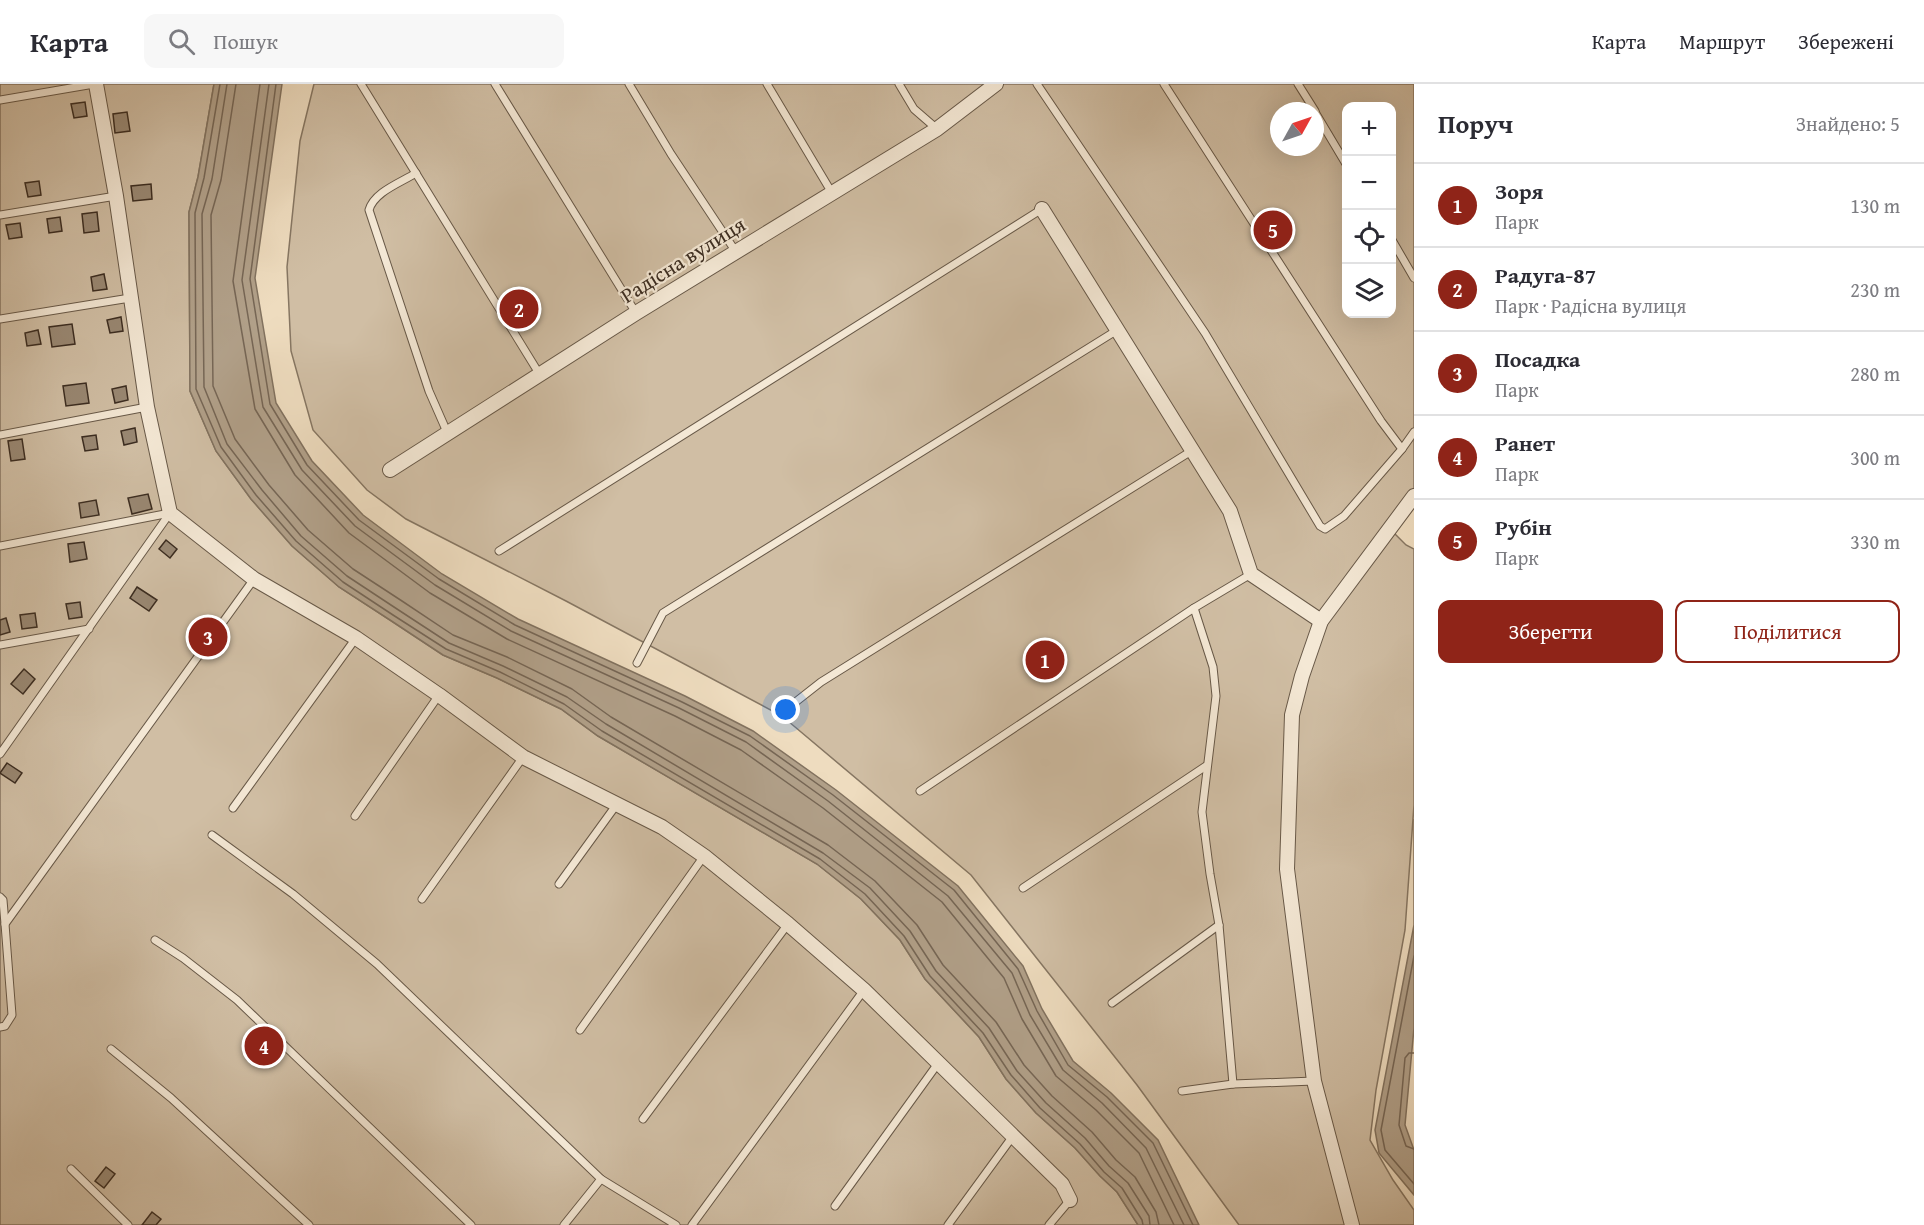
<!DOCTYPE html>
<html lang="uk">
<head>
<meta charset="utf-8">
<style>
  body { margin:0; font-family:"Gentium Book Plus",serif; background:#f7f7f7; color:#2b2b33 }
  .controls { position:absolute; right:18px; top:18px; display:grid; overflow:hidden; border-radius:12px; box-shadow:0 6px 24px #0002 }
  .controls button { width:54px; height:54px; display:grid; place-items:center; padding:0; border:0; border-bottom:2px solid #e1e1e2; background:#fff; color:#2b2b33; font:30px sans-serif }
  .compass { position:absolute; left:1270px; top:18px; width:54px; height:54px; border-radius:50%; background:#fff; box-shadow:0 6px 24px #0002; rotate:50deg }
  .you { position:absolute; left:786px; top:626px; width:21px; height:21px; margin:-15px; border:4px solid #fff; border-radius:50%; background:#1a73e8; box-shadow:0 0 0 9px #1a73e833 }
  .badge { display:grid; place-items:center; width:39px; height:39px; border-radius:50%; background:#8f2418; color:#fff; font-size:20px; font-weight:700 }
  .pin { position:absolute; translate:-50% -50%; border:3px solid #fff; box-shadow:0 2px 6px #0006 }
  .list { margin:0; padding:0; list-style:none }
  h2 { display:flex; justify-content:space-between; align-items:center; height:78px; margin:0; padding:0 24px; font-size:26px }
  h2 small { font-size:20px; font-weight:400; color:#7c7c81 }
  .list li { display:grid; grid-template-columns:39px 1fr auto; gap:18px; align-items:center; box-sizing:border-box; height:84px; padding:0 24px; border-top:2px solid #e1e1e2 }
  .list b { display:block; font-size:22px; white-space:nowrap }
  .list p { margin:0; font-size:20px; white-space:nowrap; color:#7c7c81 }
  .list em { font-size:20px; font-style:normal; color:#7c7c81 }
  .actions { display:flex; gap:12px; padding:18px 24px }
  .actions a { flex:1; padding:14px 0; border:2px solid #8f2418; border-radius:12px; text-align:center; font-size:21px; color:#8f2418 }
  .actions .main { background:#8f2418; color:#fff }
  .icon { flex:none; width:33px; height:33px; fill:none; stroke:currentColor; stroke-width:2; stroke-linecap:round; stroke-linejoin:round }
  .map { position:relative; flex:none; width:1414px; height:1141px; overflow:hidden }
  header { display:flex; align-items:center; gap:36px; box-sizing:border-box; height:84px; padding:0 30px; background:#fff; border-bottom:2px solid #e1e1e2 }
  header strong { font-size:28px }
  nav { display:flex; gap:33px; margin-inline-start:auto; font-size:21px }
  .search { width:420px; height:54px; background:#f7f7f7; display:flex; align-items:center; gap:15px; box-sizing:border-box; padding:0 21px; border-radius:12px; color:#7c7c81; font-size:22px }
  main { display:flex }
  aside { flex:1; background:#fff }
  .map>svg:first-child { display:block }
</style>
</head>
<body>
<header>
<strong>Карта</strong>
<div class="search"><svg class="icon" aria-label="search" viewBox="0 0 24 24"><circle cx="10" cy="10" r="6"/><path d="M15 15l6 6"/></svg>Пошук</div>
<nav><a>Карта</a><a>Маршрут</a><a>Збережені</a></nav>
</header>
<main>
<div class="map">
<svg width="1414" height="1141" viewBox="0 0 1414 1141">
  <rect width="100%" height="100%" fill="#eedcbf"/>
  <filter id="stains"><feTurbulence type="fractalNoise" baseFrequency=".00333" numOctaves="4"/><feColorMatrix values="0 0 0 0 .2 0 0 0 0 .09 0 0 0 0 .02 0 0 0 .5 -.17"/></filter>
  <radialGradient id="worn" r=".72"><stop offset=".6" stop-color="#630" stop-opacity="0"/><stop offset="1" stop-color="#630" stop-opacity=".3"/></radialGradient>
  <g fill="#d0bea4" stroke="#867662" stroke-width="1.5" fill-rule="evenodd">
    <polygon points="0,0 214,0 198,93 189,128 190,307 216,367 251,415 292,462 339,503 390,536 443,571 497,594 561,625 598,652 817,780 861,815 900,856 925,895 979,953 1006,995 1036,1029 1075,1064 1100,1092 1117,1108 1138,1141 0,1141"/>
    <path d="M314,0H1414V421L1392,447L1406,461L1414,465V721L1405,846L1376,1006L1370,1056L1393,1096L1414,1126V1141H1239L1137,1001L971,791L782,632L566,517L406,435L367,406L313,346L291,267L287,183L300,57ZM1346,22H1392V230H1346ZM1279,27H1315V63H1279Z"/>
  </g>
  <g fill="#b1a089" stroke="#82725f" stroke-width="1.5">
    <polygon points="214,0 282,0 255,194 276,319 312,377 363,431 442,490 518,535 685,612 753,647 836,706 958,802 1023,882 1042,925 1073,977 1111,1009 1158,1056 1199,1141 1138,1141 1117,1108 1100,1092 1075,1064 1036,1029 1006,995 979,953 925,895 900,856 861,815 817,780 598,652 561,625 497,594 443,571 390,536 339,503 292,462 251,415 216,367 190,307 189,128 198,93"/>
    <polygon points="1414,735 1414,944 1405,1041 1414,1066 1414,1111 1379,1069 1375,1046 1414,841"/>
  </g>
  <g fill="none" stroke-linecap="round" stroke-linejoin="round">
    <g stroke="#766655" stroke-width="1.5">
      <polyline points="220,0 204,94 195,129 196,305 221,363 256,411 296,457 343,498 393,531 446,565 500,588 564,620 602,647 820,775 865,810 904,852 930,892 983,949 1011,991 1040,1024 1080,1060 1104,1088 1122,1104 1142,1136 1143,1141"/>
      <polyline points="227,0 212,95 202,130 204,303 227,360 262,406 301,452 347,492 397,525 449,559 503,582 567,613 606,640 823,769 870,804 910,847 936,887 989,944 1017,987 1046,1019 1085,1054 1109,1082 1128,1099 1149,1132 1150,1141"/>
      <polyline points="236,0 221,96 211,131 213,302 235,355 269,401 308,446 353,485 402,517 453,551 507,573 572,605 611,633 828,761 875,797 917,841 943,881 996,938 1024,981 1052,1012 1092,1048 1116,1076 1135,1093 1156,1128 1159,1141"/>
      <polyline points="260,0 233,197 255,325 295,391 349,449 430,509 507,555 675,632 741,666 823,724 942,818 1004,894 1022,935 1056,992 1096,1026 1139,1069 1174,1141"/>
      <polyline points="269,0 242,196 263,323 302,386 355,442 435,501 511,547 679,624 746,658 828,717 948,812 1012,889 1030,931 1063,986 1102,1019 1146,1064 1184,1141"/>
      <polyline points="276,0 250,195 270,320 307,381 359,436 439,495 515,541 682,618 750,652 833,711 954,806 1018,885 1037,927 1068,981 1107,1013 1153,1059 1193,1141"/>
      <polyline points="1414,872 1381,1046 1385,1066 1414,1100"/>
      <polyline points="1414,969 1409,969 1405,974 1399,1041 1406,1062 1414,1065"/>
    </g>
  </g>
  <g fill="#998873" stroke="#3c2d21" stroke-width="1.5">
    <polygon points="85,18 87,32 74,34 71,20"/>
    <polygon points="127,28 130,47 115,49 113,30"/>
    <polygon points="39,97 41,111 28,113 25,99"/>
    <polygon points="151,100 152,115 133,117 131,102"/>
    <polygon points="97,128 99,147 84,149 82,130"/>
    <polygon points="60,133 62,147 49,149 47,135"/>
    <polygon points="20,139 22,153 9,155 6,141"/>
    <polygon points="104,190 107,205 93,207 91,193"/>
    <polygon points="121,233 123,247 110,249 107,236"/>
    <polygon points="72,240 75,260 52,263 49,243"/>
    <polygon points="38,246 41,260 27,262 25,249"/>
    <polygon points="86,299 89,319 66,322 63,302"/>
    <polygon points="126,302 128,316 115,319 112,305"/>
    <polygon points="135,344 137,358 124,361 121,347"/>
    <polygon points="96,351 98,365 85,367 82,353"/>
    <polygon points="22,355 25,375 11,377 8,357"/>
    <polygon points="148,410 152,425 132,430 128,414"/>
    <polygon points="96,416 99,431 81,434 79,419"/>
    <polygon points="166,456 177,465 170,474 159,465"/>
    <polygon points="84,458 87,475 70,478 68,460"/>
    <polygon points="137,503 157,516 149,527 130,514"/>
    <polygon points="80,518 82,533 69,535 66,520"/>
    <polygon points="35,529 37,543 22,545 20,531"/>
    <polygon points="6,534 10,548 0,551 0,536"/>
    <polygon points="24,585 35,595 23,610 11,600"/>
    <polygon points="7,679 22,689 15,699 0,689"/>
    <polygon points="106,1083 115,1090 104,1104 95,1097"/>
    <polygon points="152,1128 161,1135 156,1141 142,1141"/>
  </g>
  <g fill="none" stroke-linecap="round" stroke-linejoin="round">
    <defs>
      <g id="lane">
        <polyline points="361,0 540,291"/>
        <polyline points="495,0 636,229"/>
        <polyline points="629,0 671,70 736,168"/>
        <polyline points="767,0 832,109"/>
        <polyline points="899,0 914,25 937,45"/>
        <polyline points="1037,0 1205,249 1320,442 1325,445 1344,432 1402,365 1414,348"/>
        <polyline points="1164,0 1381,337 1402,365"/>
        <polyline points="1298,0 1315,27"/>
        <polyline points="0,16 94,0"/>
        <polyline points="1315,28 1346,80"/>
        <path d="M416,89C400,99 374,108 369,126L429,307L447,348"/>
        <polyline points="0,131 116,112"/>
        <polyline points="1392,156 1414,194"/>
        <polyline points="0,235 130,214"/>
        <polyline points="0,351 147,323"/>
        <polyline points="0,462 170,429"/>
        <polyline points="499,467 1042,125"/>
        <polyline points="1194,524 1213,583 1216,612 1202,728 1210,790 1219,841 1233,1000"/>
        <polyline points="0,561 89,545"/>
        <polyline points="637,579 663,529 1119,245"/>
        <polyline points="793,620 821,598 1193,366"/>
        <polyline points="0,670 170,429"/>
        <polyline points="920,707 1194,524 1251,490"/>
        <polyline points="233,724 356,554"/>
        <polyline points="355,732 439,611"/>
        <polyline points="212,751 293,810 377,880 601,1095 676,1141"/>
        <polyline points="559,800 617,720"/>
        <polyline points="1023,804 1206,682"/>
        <polyline points="0,813 3,816 5,840"/>
        <polyline points="422,815 523,673"/>
        <polyline points="155,856 183,874 237,916 471,1141"/>
        <polyline points="1112,919 1219,841"/>
        <polyline points="0,943 5,942 12,931 5,840 254,495"/>
        <polyline points="580,946 704,772"/>
        <polyline points="111,965 171,1014 309,1141"/>
        <polyline points="1182,1007 1233,1000 1314,997"/>
        <polyline points="643,1035 788,840"/>
        <polyline points="71,1085 128,1141"/>
        <polyline points="835,1122 939,978"/>
        <polyline points="564,1141 601,1095"/>
        <polyline points="692,1141 864,906"/>
        <polyline points="948,1141 1013,1052"/>
        <polyline points="1049,1141 1070,1116"/>
      </g>
      <g id="street">
        <polyline points="96,0 116,112 147,323 170,429 254,495 356,554 439,611 523,673 662,743 704,772 788,840 864,906 1062,1100 1070,1116"/>
        <polyline points="1042,125 1230,427 1251,490 1321,537"/>
        <polyline points="390,386 636,229 937,45 996,0"/>
        <polyline points="1352,1141 1314,997 1287,785 1292,631 1302,592 1321,537 1414,412"/>
      </g>
    </defs>
    <use href="#lane" stroke="#685948" stroke-width="9"/>
    <use href="#street" stroke="#685948" stroke-width="16"/>
    <use href="#lane" stroke="#f4e8d5" stroke-width="7"/>
    <use href="#street" stroke="#f4e8d5" stroke-width="14"/>
  </g>
  <g text-anchor="middle" stroke-width="4.5" stroke-linejoin="round" paint-order="stroke">
    <g font-size="21" fill="#3c2d21" stroke="#f4e8d5">
      <text transform="translate(683 176) rotate(-32)" y="7">Радісна вулиця</text>
    </g>
  </g>
  <rect width="100%" height="100%" filter="url(#stains)"/>
  <rect width="100%" height="100%" fill="url(#worn)"/>
</svg>
<div class="controls">
<button>+</button>
<button>−</button>
<button><svg class="icon" aria-label="locate" viewBox="0 0 24 24"><circle cx="12" cy="12" r="6"/><path d="M12 2v4M12 18v4M2 12h4M18 12h4"/></svg></button>
<button><svg class="icon" aria-label="layers" viewBox="0 0 24 24"><path d="M12 4l9 5-9 5-9-5zM3 14l9 5 9-5"/></svg></button>
</div>
<svg class="compass" viewBox="-18 -18 36 36"><path d="M0-13l5 13h-10z" fill="#e53935"/><path d="M0 13l5-13h-10z" fill="#7c7c81"/></svg>
<div class="you"></div>
<div class="pin badge" style="left:1045px;top:576px">1</div>
<div class="pin badge" style="left:519px;top:225px">2</div>
<div class="pin badge" style="left:208px;top:553px">3</div>
<div class="pin badge" style="left:264px;top:962px">4</div>
<div class="pin badge" style="left:1273px;top:146px">5</div>
</div>
<aside>
<h2>Поруч<small>Знайдено: 5</small></h2>
<ul class="list">
<li><span class="badge">1</span><div><b>Зоря</b><p>Парк</p></div><em>130 m</em></li>
<li><span class="badge">2</span><div><b>Радуга-87</b><p>Парк · Радісна вулиця</p></div><em>230 m</em></li>
<li><span class="badge">3</span><div><b>Посадка</b><p>Парк</p></div><em>280 m</em></li>
<li><span class="badge">4</span><div><b>Ранет</b><p>Парк</p></div><em>300 m</em></li>
<li><span class="badge">5</span><div><b>Рубін</b><p>Парк</p></div><em>330 m</em></li>
</ul>
<div class="actions"><a class="main">Зберегти</a><a>Поділитися</a></div>
</aside>
</main>
</body>
</html>
